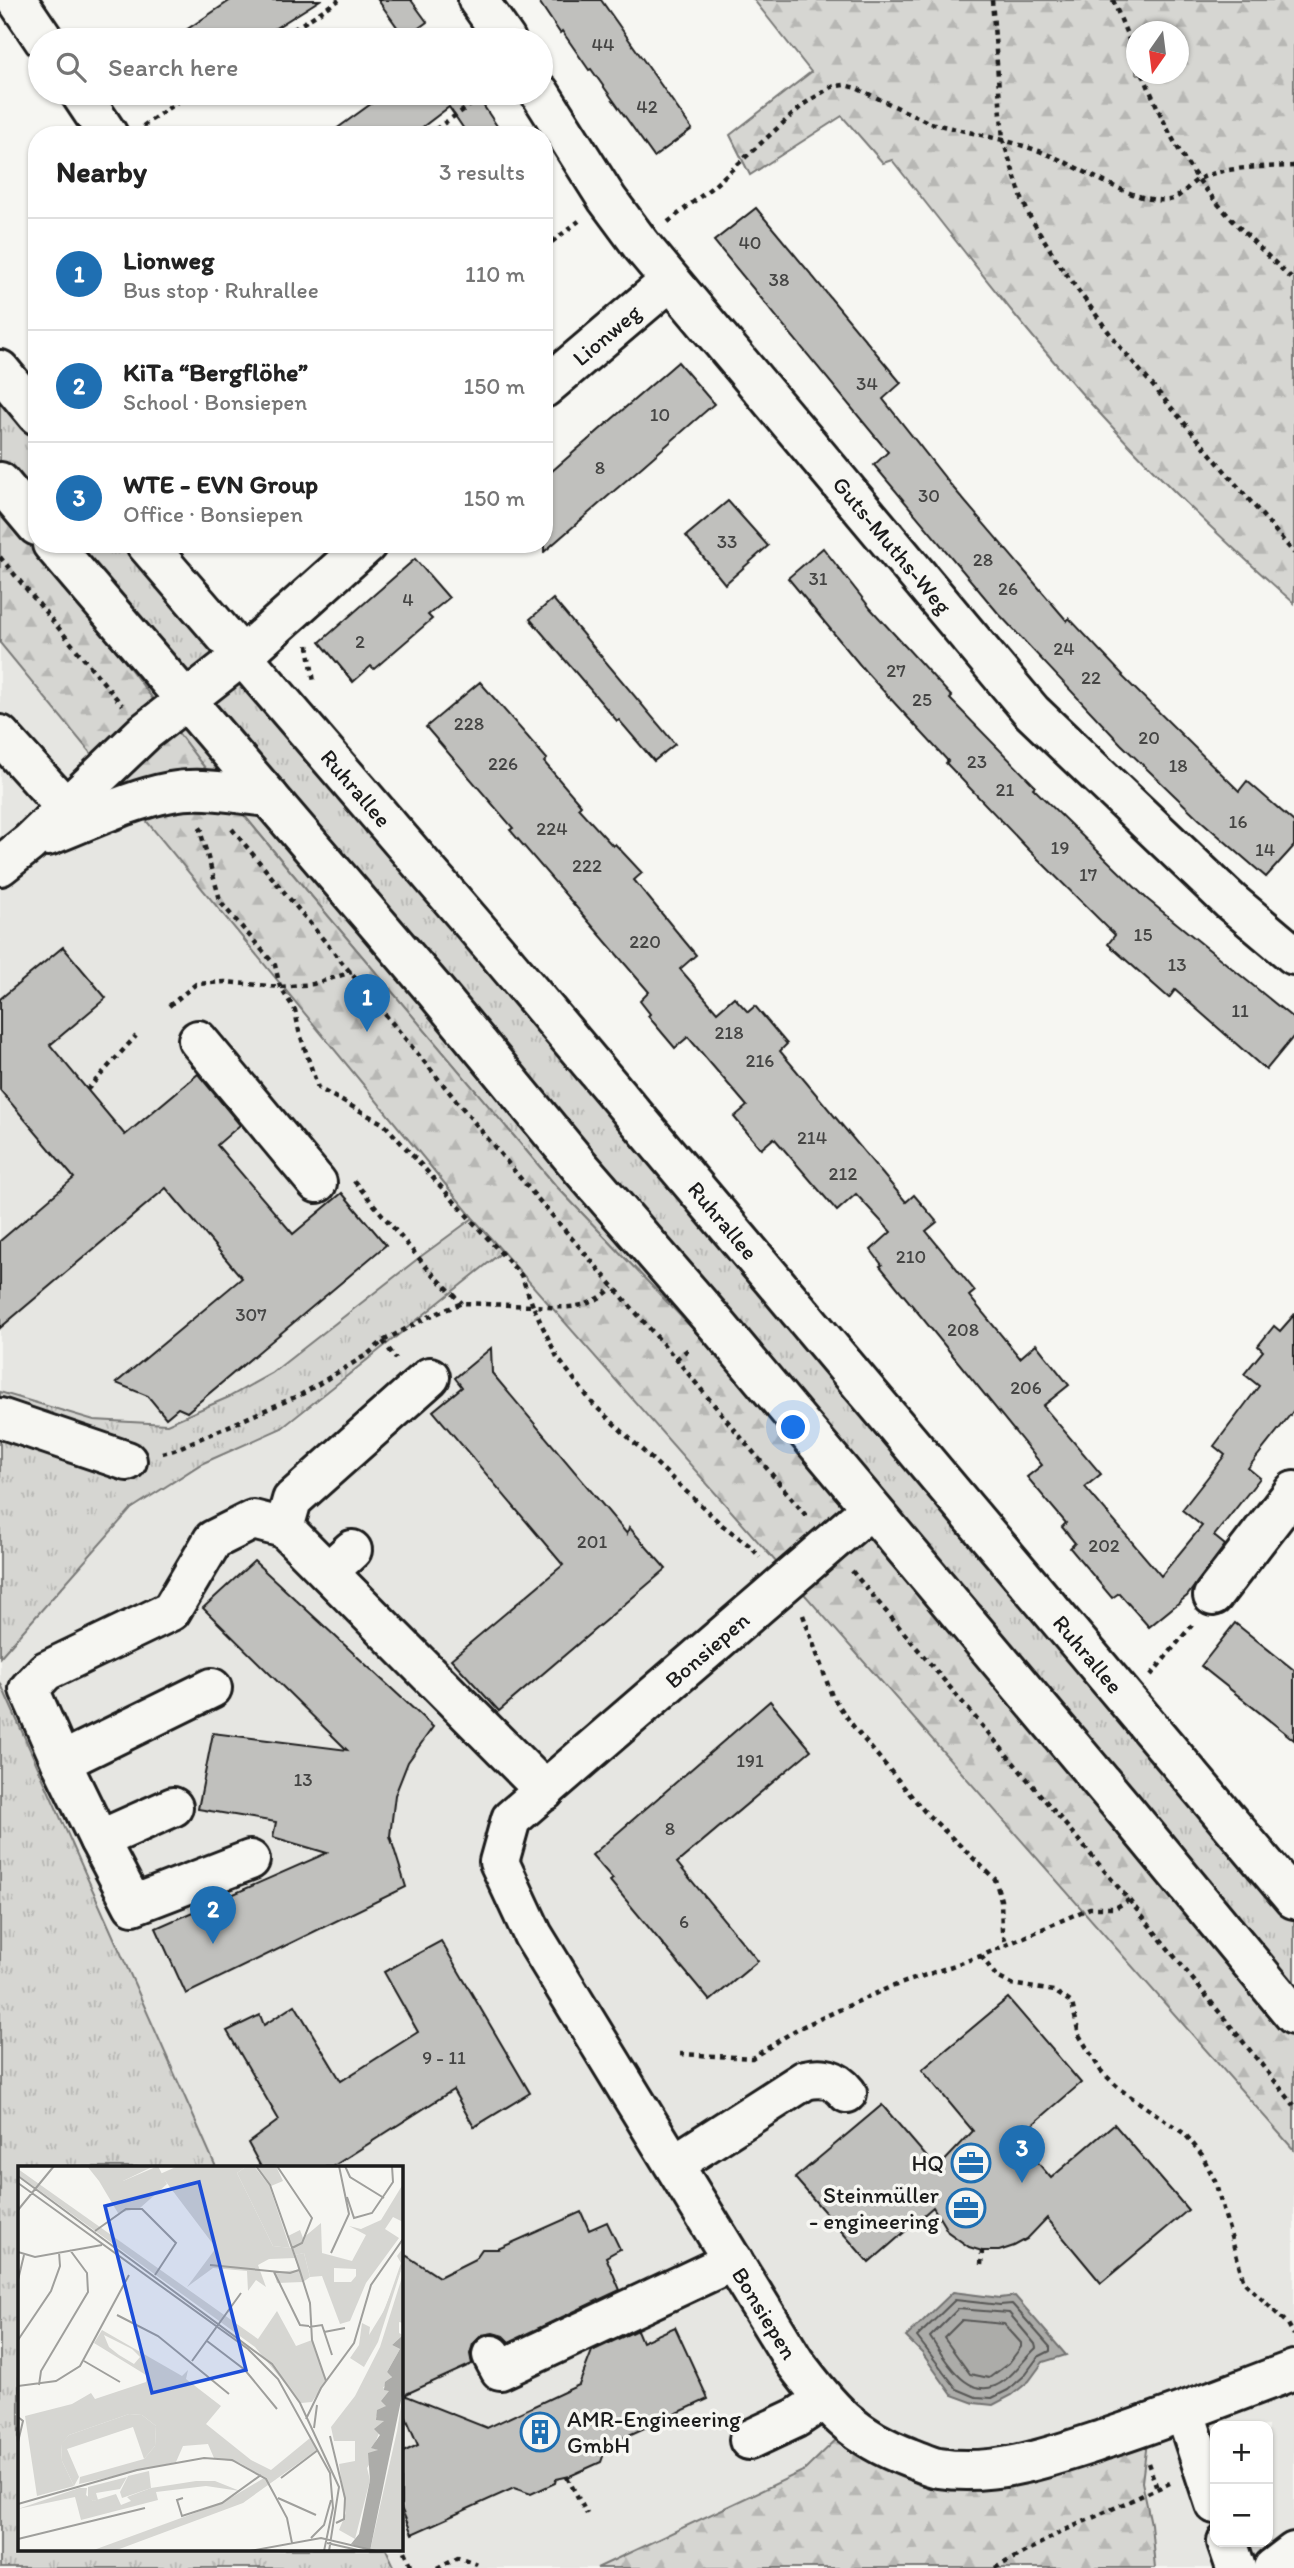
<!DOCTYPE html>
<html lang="en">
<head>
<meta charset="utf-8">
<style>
  body { margin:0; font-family:Itim,sans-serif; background:#f6f6f6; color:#222 }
  .controls { position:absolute; right:21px; bottom:21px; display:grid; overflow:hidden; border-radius:14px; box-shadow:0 2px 5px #0004 }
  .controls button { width:63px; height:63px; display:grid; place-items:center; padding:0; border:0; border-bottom:2px solid #e0e0e0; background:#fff; color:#222; font:35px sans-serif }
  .compass { position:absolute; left:1126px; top:21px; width:63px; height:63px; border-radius:50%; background:#fff; box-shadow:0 2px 5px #0004; rotate:194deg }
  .you { position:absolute; left:794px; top:1428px; width:24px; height:24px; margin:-18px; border:5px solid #fff; border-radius:50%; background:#1a73e8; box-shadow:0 0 0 10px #1a73e833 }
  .badge { display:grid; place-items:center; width:46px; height:46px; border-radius:50%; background:#1f6fb2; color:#fff; font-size:23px; font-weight:700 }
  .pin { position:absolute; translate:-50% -58px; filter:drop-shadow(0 2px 4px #0008) }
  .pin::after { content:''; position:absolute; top:37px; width:24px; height:21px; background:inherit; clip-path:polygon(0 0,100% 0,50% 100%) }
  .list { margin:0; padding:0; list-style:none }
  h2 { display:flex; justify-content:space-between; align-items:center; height:91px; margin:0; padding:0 28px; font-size:30px }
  h2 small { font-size:23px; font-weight:400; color:#767676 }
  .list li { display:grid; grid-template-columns:46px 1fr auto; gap:21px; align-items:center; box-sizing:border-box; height:112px; padding:0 28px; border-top:2px solid #e0e0e0 }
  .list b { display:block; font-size:26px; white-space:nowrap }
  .list p { margin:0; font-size:23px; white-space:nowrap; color:#767676 }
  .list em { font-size:23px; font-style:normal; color:#767676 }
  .icon { flex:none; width:38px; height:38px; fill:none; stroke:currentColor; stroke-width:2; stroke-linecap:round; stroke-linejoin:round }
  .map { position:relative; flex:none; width:1294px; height:2568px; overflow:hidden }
  .search { position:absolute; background:#fff; box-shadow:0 2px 5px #0004; left:28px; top:28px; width:525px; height:77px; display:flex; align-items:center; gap:18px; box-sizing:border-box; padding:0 24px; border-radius:38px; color:#767676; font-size:26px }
  .panel { position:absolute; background:#fff; box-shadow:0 2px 5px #0004; left:28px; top:126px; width:525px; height:427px; border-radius:28px }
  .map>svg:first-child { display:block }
</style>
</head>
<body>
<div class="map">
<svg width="1294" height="2568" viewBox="0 0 1294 2568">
  <defs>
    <pattern id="grass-tufts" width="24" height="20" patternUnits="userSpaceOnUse" patternTransform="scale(1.75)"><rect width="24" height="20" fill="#d6d6d2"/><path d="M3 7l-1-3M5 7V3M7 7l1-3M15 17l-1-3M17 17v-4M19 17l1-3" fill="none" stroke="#b7b7b4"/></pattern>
    <pattern id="forest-firs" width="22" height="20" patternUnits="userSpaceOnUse" patternTransform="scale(1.75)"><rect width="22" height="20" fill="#d6d6d2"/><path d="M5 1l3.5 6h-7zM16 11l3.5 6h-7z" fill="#b7b7b4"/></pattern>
  </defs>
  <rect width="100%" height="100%" fill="#f6f6f2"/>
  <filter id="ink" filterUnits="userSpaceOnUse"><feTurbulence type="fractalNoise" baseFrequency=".0143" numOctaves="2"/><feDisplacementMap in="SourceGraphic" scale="14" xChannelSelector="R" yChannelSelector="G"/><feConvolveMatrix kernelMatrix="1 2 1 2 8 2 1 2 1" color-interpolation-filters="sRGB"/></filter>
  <g filter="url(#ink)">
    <g fill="#e6e6e2" fill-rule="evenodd">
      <polygon points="0,641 473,1218 420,1257 272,1373 229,1397 167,1424 94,1420 0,1392"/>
      <polygon points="502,1252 1294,2150 1294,2368 988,2467 847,2429 805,2470 596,2568 396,2568 388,2549 401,2549 401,2167 217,2167 0,1682 0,1657 131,1511 201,1464 283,1429"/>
      <path d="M1294,2371V2568H1155L1152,2527L1142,2482L1149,2426ZM1215,2426H1268V2542H1215Z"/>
    </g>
    <g fill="url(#grass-tufts)" stroke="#797977" stroke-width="2">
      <polygon points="0,374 37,418 37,544 0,495"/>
      <polygon points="37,544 144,544 1294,1902 1294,2034 1111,1820 779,1419 556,1186 281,860 200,762"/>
      <polygon points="473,1218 502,1252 282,1428 201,1464 131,1509 0,1657 0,1392 94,1420 167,1424 229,1397 272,1373 420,1257"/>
      <polygon points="0,1682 216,2167 19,2167 19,2549 386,2549 395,2568 0,2568"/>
    </g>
    <g fill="url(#forest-firs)" stroke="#797977" stroke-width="2" fill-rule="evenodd">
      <path d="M754,0H1294V603C1228,545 1163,483 1104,418C1028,336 961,247 892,160L883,163L842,116L750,175L730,135L811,72ZM1136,32H1178V74H1136Z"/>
      <polygon points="0,495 200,762 281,860 556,1186 779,1419 1111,1820 1294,2034 1294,2150 473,1218 0,643"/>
      <polygon points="1149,2426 1142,2482 1151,2524 1155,2568 597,2568 805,2470 847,2429 939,2470"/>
    </g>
    <polygon fill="#acaca9" stroke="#727271" stroke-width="2" points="953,2292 1000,2298 1015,2296 1066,2355 1043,2362 1029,2381 1012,2395 993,2405 974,2403 952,2395 922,2353 906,2337"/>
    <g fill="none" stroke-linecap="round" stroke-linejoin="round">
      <g stroke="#565654" stroke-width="2">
        <polygon points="955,2300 1000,2305 1012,2304 1050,2347 1050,2351 1038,2357 1024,2376 1008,2390 992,2398 976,2397 957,2389 917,2337"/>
        <path d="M958,2309L1009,2313L1035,2344L1036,2348C1025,2358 1017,2371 1005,2380C971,2407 947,2362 930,2337Z"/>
        <polygon points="962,2320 1004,2324 1021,2343 1021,2347 1009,2363 989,2378 970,2374 944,2338"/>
      </g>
    </g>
    <g fill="#c0c0bd" stroke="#1c1c1c" stroke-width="2">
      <polygon points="231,0 320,0 266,34 265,32 253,40 171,40"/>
      <polygon points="378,0 411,0 427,22 405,38"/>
      <polygon points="538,0 601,0 692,129 654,157 591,69 589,70 562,31 560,33"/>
      <polygon points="386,93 475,93 503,135 468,135 449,107 412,135 328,135"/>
      <polygon points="756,208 901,383 883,399 950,484 1067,621 1069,618 1123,675 1122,676 1239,791 1247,781 1294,822 1294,846 1266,877 1199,819 1121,744 998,613 874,465 888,452 714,241"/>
      <polygon points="678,362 714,404 544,552 544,478"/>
      <polygon points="728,501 768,546 725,584 686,536"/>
      <polygon points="823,548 871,609 952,697 950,699 1035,786 1033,788 1147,899 1294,1019 1294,1036 1266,1070 1175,990 1169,998 1108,944 1115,935 1028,849 946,763 948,761 865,671 788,578"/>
      <polygon points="415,559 449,598 428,615 432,619 374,669 371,666 353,682 320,642"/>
      <polygon points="553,599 675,744 654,761 619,720 617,721 530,619"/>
      <polygon points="480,682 547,759 544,762 581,805 578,808 613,846 615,844 642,873 634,880 696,955 680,969 717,1012 734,997 748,1012 755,1006 787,1044 780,1051 906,1202 914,1195 937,1222 926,1231 975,1291 969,1296 1020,1358 1036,1344 1069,1385 1043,1406 1101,1474 1085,1487 1161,1576 1202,1526 1182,1510 1225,1455 1214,1446 1259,1386 1244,1374 1263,1351 1258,1346 1274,1326 1280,1331 1294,1315 1294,1410 1248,1468 1260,1478 1214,1536 1225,1545 1187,1596 1149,1627 1119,1593 1112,1598 1070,1548 1075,1543 1062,1527 1066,1523 1027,1477 1042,1465 880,1266 882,1265 871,1250 891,1232 856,1194 837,1211 774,1138 761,1149 734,1117 747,1106 688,1037 675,1048 648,1016 650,1014 640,1001 649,992 510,830 513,828 426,727"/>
      <polygon points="63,947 106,998 50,1045 125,1135 198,1074 240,1125 217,1145 293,1234 342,1193 386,1245 187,1412 178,1408 166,1418 148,1396 116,1383 242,1278 166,1188 0,1328 0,1241 74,1178 0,1090 0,999"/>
      <polygon points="491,1348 492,1373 627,1534 629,1527 666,1569 499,1711 451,1659 563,1565 433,1411 462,1387 455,1378"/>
      <polygon points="254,1561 433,1727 408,1762 395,1795 390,1836 406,1887 186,1994 156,1928 327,1853 273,1837 276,1822 198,1809 213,1733 347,1750 203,1608"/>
      <polygon points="1235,1623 1294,1670 1294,1740 1201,1666"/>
      <polygon points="770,1701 811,1750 677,1863 758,1961 710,2001 610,1881 613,1879 592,1855"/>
      <polygon points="441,1941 530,2093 474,2127 453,2090 332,2167 261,2167 248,2143 279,2120 227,2031 260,2015 264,2025 295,2005 341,2081 418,2032 384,1972"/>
      <polygon points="1008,1998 1081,2083 1017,2138 1051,2178 1114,2124 1188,2210 1101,2283 1047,2218 1027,2239 1014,2246 999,2251 982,2251 969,2247 948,2232 933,2207 869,2263 795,2178 882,2105 937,2169 973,2131 922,2070"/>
      <polygon points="581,2212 589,2230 607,2222 620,2249 606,2257 620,2290 509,2342 503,2336 493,2333 482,2335 473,2344 470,2354 472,2364 404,2395 487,2428 579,2385 592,2351 637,2330 642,2342 675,2327 708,2399 607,2445 601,2462 570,2476 556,2479 555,2483 531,2494 514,2488 412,2534 401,2508 401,2453 418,2445 401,2406 401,2252 439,2277 475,2259 482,2249 498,2249"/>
    </g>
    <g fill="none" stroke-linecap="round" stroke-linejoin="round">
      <defs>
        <g id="minor">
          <polyline points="17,0 44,40"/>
          <polyline points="478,0 506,40"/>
          <polyline points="80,93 108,135"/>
          <path id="s1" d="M540,93L607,199L641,245L1032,712L1230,901L1294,955"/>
          <path id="s2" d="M544,388L670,281"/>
          <polyline points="0,735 66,808"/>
          <path d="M48,836C88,821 128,800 171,792C202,786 237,794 269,797"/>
          <polyline points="0,866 29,843 145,732 241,657 367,544"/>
          <polyline points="198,1040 317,1183"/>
          <polyline points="0,1418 127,1461"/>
          <path id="s3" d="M870,1509L511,1819L499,1862L533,1935L794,2361C829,2408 853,2437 910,2458C919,2461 930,2467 939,2468C995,2477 1053,2456 1105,2439C1169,2418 1231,2394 1294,2370"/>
          <polyline points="284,1528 292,1500 430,1377"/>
          <polyline points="328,1572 352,1550"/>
          <polyline points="1213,1596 1294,1491"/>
          <polyline points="61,1762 29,1689 46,1671 171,1611 213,1540 253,1520 284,1528 545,1791"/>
          <polyline points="173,1807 99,1840 61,1762 212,1688"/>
          <polyline points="99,1840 133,1905 250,1860"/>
          <path d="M674,2164L805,2080C823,2076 835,2078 847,2093"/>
          <polyline points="492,2355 500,2370 733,2261"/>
          <polyline points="1185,2413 1215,2504"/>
          <polyline points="749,2440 796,2418 823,2400"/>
          <polyline points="1227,2542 1236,2568"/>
          <polyline points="1273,2568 1294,2552"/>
        </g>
        <g id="major">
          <polyline points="0,370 37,415"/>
          <polyline points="0,482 37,526"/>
          <polyline points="52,544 435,991 581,1168 718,1326 1124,1809 1294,2015"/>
          <path id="s4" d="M146,544L497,952L1294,1899"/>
        </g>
      </defs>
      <use href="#minor" stroke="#1c1c1c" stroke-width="44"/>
      <use href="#major" stroke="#1c1c1c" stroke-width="44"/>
      <g stroke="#1c1c1c" stroke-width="4.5" stroke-dasharray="5 5" stroke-linecap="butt">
        <polyline points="1113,0 1136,57"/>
        <polyline points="277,40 339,0"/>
        <path d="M1143,74C1158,110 1174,147 1198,179C1225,216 1261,249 1294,281"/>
        <polyline points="143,126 190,93"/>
        <polyline points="427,135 488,93"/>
        <path d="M1294,166C1266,167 1224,166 1199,179C1189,184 1180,199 1169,200C1136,204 1085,170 1054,157C1038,150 1021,145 1003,140L1022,199L1030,217L1061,267L1116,342L1294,553"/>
        <polyline points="668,222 715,185 804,104 831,87 844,85 856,88 930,123 1003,140 992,0"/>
        <polyline points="544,248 579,221"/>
        <polyline points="0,557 122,705"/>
        <polyline points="308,645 314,682"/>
        <path d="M203,828L200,830L221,903L275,965L280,987L295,1010L299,1031L318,1088L384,1124L521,1275L533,1306C566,1308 588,1311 613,1287"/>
        <polyline points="232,829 531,1191 676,1359 808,1518"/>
        <polyline points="169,1006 196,984 225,982 280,987 313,984 352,972"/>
        <polyline points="87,1090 136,1036"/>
        <polyline points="354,1181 428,1269 462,1303"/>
        <polyline points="383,1341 396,1359"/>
        <polyline points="676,1359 690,1348"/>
        <polyline points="162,1453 174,1450 302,1394 368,1354 383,1341 426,1318 462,1303 533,1306 557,1357 593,1404 722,1525 750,1546 760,1557"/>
        <polyline points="852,1571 1129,1900 1294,2105"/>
        <polyline points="803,1615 832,1696 856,1730 925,1812 995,1879 1001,1900 1002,1931 1007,1945"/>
        <polyline points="1151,1675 1192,1625"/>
        <polyline points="981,1956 997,1977 1011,1984 1054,1991 1072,2003 1079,2035 1101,2071 1121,2090 1185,2134 1202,2155 1215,2181 1244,2282 1288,2324 1294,2335"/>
        <polyline points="680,2054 752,2058 797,2029 888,1988 981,1956 1090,1908 1115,1908 1129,1900"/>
        <polyline points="981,2265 982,2251"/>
        <polyline points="1148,2463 1157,2488"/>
        <polyline points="567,2477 587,2514"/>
        <polyline points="401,2542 412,2567 415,2568"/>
        <polyline points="437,2568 458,2557 477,2564"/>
        <polyline points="995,2568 1063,2531 1170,2483"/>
      </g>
      <use href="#minor" stroke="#f6f6f2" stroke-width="38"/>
      <use href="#major" stroke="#f6f6f2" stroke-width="38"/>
    </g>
  </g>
  <defs>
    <symbol id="office-ring" viewBox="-11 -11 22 22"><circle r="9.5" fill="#f6f6f2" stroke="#1f6fb2" stroke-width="1.5"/><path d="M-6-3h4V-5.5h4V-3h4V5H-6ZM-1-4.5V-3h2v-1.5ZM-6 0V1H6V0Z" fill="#1f6fb2"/></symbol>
    <symbol id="building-ring" viewBox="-11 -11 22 22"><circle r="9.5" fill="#f6f6f2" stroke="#1f6fb2" stroke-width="1.5"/><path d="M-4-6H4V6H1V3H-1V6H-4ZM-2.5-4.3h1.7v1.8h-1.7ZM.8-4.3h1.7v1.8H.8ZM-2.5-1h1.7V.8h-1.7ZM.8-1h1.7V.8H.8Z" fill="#1f6fb2"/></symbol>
  </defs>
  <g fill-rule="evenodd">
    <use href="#office-ring" x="949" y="2141" width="44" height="44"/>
    <use href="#office-ring" x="944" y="2186" width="44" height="44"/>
    <use href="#building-ring" x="518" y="2410" width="44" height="44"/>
  </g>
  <g text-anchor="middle" stroke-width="7" stroke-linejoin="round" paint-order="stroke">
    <g font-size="19" fill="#454544">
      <text x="603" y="51">44</text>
      <text x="647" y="113">42</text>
      <text x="750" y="249">40</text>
      <text x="779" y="286">38</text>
      <text x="867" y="390">34</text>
      <text x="660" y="421">10</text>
      <text x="600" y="474">8</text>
      <text x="929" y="502">30</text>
      <text x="727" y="548">33</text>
      <text x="983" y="566">28</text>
      <text x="818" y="585">31</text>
      <text x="1008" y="595">26</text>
      <text x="408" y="606">4</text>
      <text x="360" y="648">2</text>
      <text x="1064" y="655">24</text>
      <text x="896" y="677">27</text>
      <text x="1091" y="684">22</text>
      <text x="922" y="706">25</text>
      <text x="469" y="730">228</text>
      <text x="1149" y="744">20</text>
      <text x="977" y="768">23</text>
      <text x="503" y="770">226</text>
      <text x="1178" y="772">18</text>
      <text x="1005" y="796">21</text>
      <text x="1238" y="828">16</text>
      <text x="552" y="835">224</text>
      <text x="1060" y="854">19</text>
      <text x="1265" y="856">14</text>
      <text x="587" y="872">222</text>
      <text x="1088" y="881">17</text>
      <text x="1143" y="941">15</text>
      <text x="645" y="948">220</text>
      <text x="1177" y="971">13</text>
      <text x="1240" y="1017">11</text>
      <text x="729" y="1039">218</text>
      <text x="760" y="1067">216</text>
      <text x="812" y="1144">214</text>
      <text x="843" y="1180">212</text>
      <text x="911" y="1263">210</text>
      <text x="251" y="1321">307</text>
      <text x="963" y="1336">208</text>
      <text x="1026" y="1394">206</text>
      <text x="592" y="1548">201</text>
      <text x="1104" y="1552">202</text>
      <text x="750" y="1767">191</text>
      <text x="303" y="1786">13</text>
      <text x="670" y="1835">8</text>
      <text x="684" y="1928">6</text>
      <text x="444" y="2064">9 - 11</text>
    </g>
    <g font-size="23" fill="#1c1c1c" stroke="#f6f6f2">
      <text dy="8" stroke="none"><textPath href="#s2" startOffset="82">Lionweg</textPath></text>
      <text dy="8" stroke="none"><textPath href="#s1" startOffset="574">Guts-Muths-Weg</textPath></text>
      <text dy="8" stroke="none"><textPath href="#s4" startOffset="322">Ruhrallee</textPath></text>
      <text dy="8" stroke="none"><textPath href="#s4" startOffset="889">Ruhrallee</textPath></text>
      <text transform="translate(707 1650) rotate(-41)" y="8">Bonsiepen</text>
      <text dy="8" stroke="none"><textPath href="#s4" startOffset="1456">Ruhrallee</textPath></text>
      <text dy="8" stroke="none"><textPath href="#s3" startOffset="1043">Bonsiepen</textPath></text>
    </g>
    <g font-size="23" fill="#1c1c1c" stroke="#f6f6f2" text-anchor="end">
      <text x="944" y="2171">HQ</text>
      <text x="939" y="2203">Steinmüller<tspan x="939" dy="26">- engineering</tspan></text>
      <text x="567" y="2427" text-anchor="start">AMR-Engineering<tspan x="567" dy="26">GmbH</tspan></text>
    </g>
  </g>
  <g transform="translate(18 2166)">
    <rect width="385" height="385" fill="#f6f6f2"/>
    <path d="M160,0H229L219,7L255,80L273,82L276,89L286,87L292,111L285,116L259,117L256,106L281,104L277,92L251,93L240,99L248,121L238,114L230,125L229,105L195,102L169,121L198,82L142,8ZM238,0H258L265,15L253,20ZM385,82V98L346,201L332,192L341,179L344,157L352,161L351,169L367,143L383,97L379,90ZM385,108V157L381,156V167L385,169L374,179L382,183L369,206L374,210L365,222L372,224L369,239L358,251L366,255L355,282L360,284L349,302L352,314L337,373L321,364L328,347L321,298L337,295V275H316L313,261L337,230L362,181ZM385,226V385H352L379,265ZM111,248L124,249L138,260L137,280L126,293L115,261L49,283L61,311L56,320L44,295L43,278L51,269ZM131,305L133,322L104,332L102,326L110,310ZM109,311L102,323L78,327L80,334L75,335L70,332V321Z" fill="#d6d6d2"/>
    <path d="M140,0L149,18L122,42L100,47L81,15H105ZM229,0H236L251,19L272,82L255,80L219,7ZM0,3L240,173L259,145L278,180L294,174L308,215L294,236L283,237L237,181L0,9ZM385,18V56L375,51L367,63L381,72L348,117L332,155L322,158L304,110L292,111L286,87L277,89L270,70L282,64L285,72L303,57L304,87L334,95L348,69L331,60L343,63L363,54ZM316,102L338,103V110L333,116H316ZM385,98L360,176L346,201L354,173ZM84,164L164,210L170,204L168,213L203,240L188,258L233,294L253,304L292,272L299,284L225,337L96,385H73L204,337L246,312L222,297L196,292L190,278L165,280L158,296L61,318L62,311L126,293L137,280L138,260L124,249L111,248L51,269L43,279L44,295L56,320L19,330L7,250L54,238L73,227L77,233L128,216V209L76,177ZM86,169L114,183L122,191L116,198L101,189L91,181ZM178,315H197L222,325L188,320L138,326L140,334L63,354L57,331L0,343L61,322H69L68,329L75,335L98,328L103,339L113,335L109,331L133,322Z" fill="#d6d6d2" fill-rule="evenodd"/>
    <path d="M69,0H136L105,15H81Z" fill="#d6d6d2"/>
    <path d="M385,169V225L352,385L333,378L341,368L352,314L350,287L360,284L353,282L362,269L356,263L366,255L358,254L359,244L368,240L363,235L371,225L366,224L367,216L374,211L369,206L382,183L374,179Z" fill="#acaca9"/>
    <path fill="none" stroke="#9f9f9c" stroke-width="2" d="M238,0L252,19L280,99L292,137L294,174L308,215M259,0L294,52L284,77L274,82M327,0L332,11L366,32M0,10L254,198L282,237L321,321L311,385M0,17L230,183L260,213L312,307L315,342L306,385M329,31L336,52L354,47L375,16L374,0M0,44L36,0M77,65L108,43H124L158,77L137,109M0,86L17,91L84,79M313,87L331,48L321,0M192,99L272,107L281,104M256,106L282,159L291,160M0,114L6,89M99,149L140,170L211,228M291,161L304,159L314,189M306,166L327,162M0,174L33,125L42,100L41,86M189,175L227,204L259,243M66,195L102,216M174,195L223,127M21,219L23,205L70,126L69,107L52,84M0,220L38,215L62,200L111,109M0,251L5,255L0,276M288,253L303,222L336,177L353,119L385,73M296,262L299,239M312,270L327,332L326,353L318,357M263,312L300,284M165,332L159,334L164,350L204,337L243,309M260,332L298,349M0,338L119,304L186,292L214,294L248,313L269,352L274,377M293,372L306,359L313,334M0,373L127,342M309,377L344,385M232,385L303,372L358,385"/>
    <path fill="#1d4ed8" fill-opacity="0.15" stroke="#1d4ed8" stroke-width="3.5" d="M181,16L228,204L134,227L87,40Z"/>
    <rect width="385" height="385" fill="none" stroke="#1c1c1c" stroke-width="3.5"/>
  </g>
</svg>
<div class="controls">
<button>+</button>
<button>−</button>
</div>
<svg class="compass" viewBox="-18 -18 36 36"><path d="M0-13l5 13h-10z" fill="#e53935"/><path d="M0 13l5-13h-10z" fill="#767676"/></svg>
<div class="you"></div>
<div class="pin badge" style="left:367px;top:1032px">1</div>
<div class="pin badge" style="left:213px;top:1944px">2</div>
<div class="pin badge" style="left:1022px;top:2183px">3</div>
<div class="search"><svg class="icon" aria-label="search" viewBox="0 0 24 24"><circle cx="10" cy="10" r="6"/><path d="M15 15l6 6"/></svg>Search here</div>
<section class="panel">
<h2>Nearby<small>3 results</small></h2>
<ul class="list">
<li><span class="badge">1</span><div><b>Lionweg</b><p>Bus stop · Ruhrallee</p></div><em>110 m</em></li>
<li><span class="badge">2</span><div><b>KiTa “Bergflöhe”</b><p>School · Bonsiepen</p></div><em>150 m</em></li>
<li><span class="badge">3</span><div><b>WTE - EVN Group</b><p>Office · Bonsiepen</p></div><em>150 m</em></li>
</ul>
</section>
</div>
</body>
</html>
